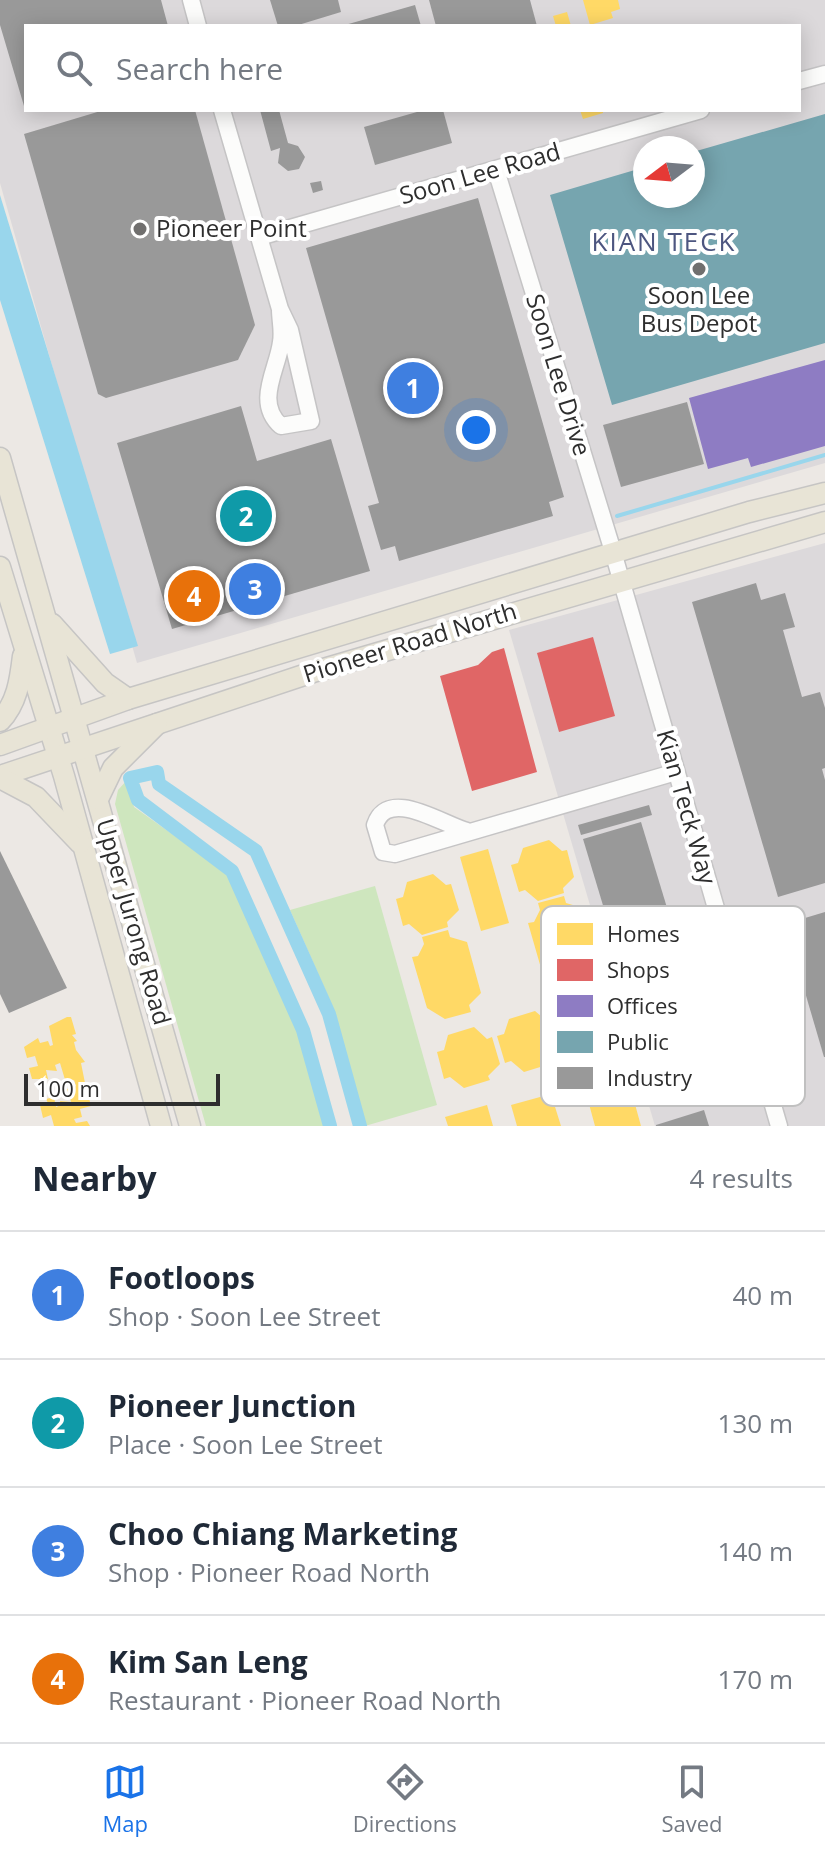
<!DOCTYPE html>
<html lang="en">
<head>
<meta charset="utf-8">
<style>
  body { margin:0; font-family:"Open Sans",sans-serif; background:#f2f2f3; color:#1f2937 }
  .compass { position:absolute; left:633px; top:136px; width:72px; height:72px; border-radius:50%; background:#fff; box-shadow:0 4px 20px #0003; rotate:254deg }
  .scale { position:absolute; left:24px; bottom:20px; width:196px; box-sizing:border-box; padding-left:8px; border:4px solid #2e2e2e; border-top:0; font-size:22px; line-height:28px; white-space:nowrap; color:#2e2e2e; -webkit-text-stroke:6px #fff; paint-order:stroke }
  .you { position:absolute; left:476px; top:430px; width:28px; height:28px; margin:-20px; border:6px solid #fff; border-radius:50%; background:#1a73e8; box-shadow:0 0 0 12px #1a73e833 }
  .badge { display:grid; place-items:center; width:52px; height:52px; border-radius:50%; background:#1a73e8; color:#fff; font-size:26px; font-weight:700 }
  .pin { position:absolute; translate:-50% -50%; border:4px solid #fff; box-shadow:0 2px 8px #0006 }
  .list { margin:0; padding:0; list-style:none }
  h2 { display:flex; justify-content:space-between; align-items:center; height:104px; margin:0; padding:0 32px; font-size:34px }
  h2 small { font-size:26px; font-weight:400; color:#747a83 }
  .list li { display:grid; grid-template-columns:52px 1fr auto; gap:24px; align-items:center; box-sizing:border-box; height:128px; padding:0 32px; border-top:2px solid #e0e1e3 }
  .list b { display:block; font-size:30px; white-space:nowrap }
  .list p { margin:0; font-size:26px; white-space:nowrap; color:#747a83 }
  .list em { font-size:26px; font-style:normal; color:#747a83 }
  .icon { flex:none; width:44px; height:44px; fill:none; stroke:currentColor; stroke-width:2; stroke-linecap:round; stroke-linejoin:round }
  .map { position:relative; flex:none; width:825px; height:1126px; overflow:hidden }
  .search { position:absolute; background:#fff; box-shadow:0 4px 20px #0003; left:24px; right:24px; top:24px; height:88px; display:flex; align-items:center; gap:20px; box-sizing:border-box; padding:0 28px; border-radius:0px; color:#747a83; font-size:30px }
  .sheet { height:616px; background:#fff }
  nav { display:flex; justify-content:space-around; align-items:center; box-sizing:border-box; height:112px; border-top:2px solid #e0e1e3; background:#fff; font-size:22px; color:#747a83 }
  nav a { display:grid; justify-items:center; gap:4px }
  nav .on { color:#1a73e8 }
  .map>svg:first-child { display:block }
</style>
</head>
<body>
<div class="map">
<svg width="825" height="1126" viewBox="0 0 825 1126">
  <rect width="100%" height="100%" fill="#ece8e4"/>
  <g fill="#dcd9db" fill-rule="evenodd">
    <path d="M0,0H825V463L137,663L0,183ZM26,26H799V110H26ZM645,148H693V196H645Z"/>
    <polygon points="825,543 825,1126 655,1126 509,630"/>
  </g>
  <g fill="#cee6be">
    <polygon points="128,779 134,807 227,873 300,1036 324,1126 206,1126 115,804 118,790"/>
    <polygon points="375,886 437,1105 365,1126 332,1005 290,910"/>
  </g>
  <polygon fill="#99d6ec" points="0,195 138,646 110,654 0,300"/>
  <g fill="#ffd966">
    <polygon points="583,0 618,0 620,9 611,12 613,18 590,25"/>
    <polygon points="567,12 571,26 556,26 553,16"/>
    <polygon points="580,110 603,110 603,113 583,119"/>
    <polygon points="549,840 562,851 567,850 574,877 563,888 564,893 538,901 525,890 519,892 511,865 518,863 523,848"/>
    <polygon points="488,849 509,923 481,931 460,857"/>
    <polygon points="433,874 446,885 451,884 459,910 447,922 448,927 422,935 409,924 403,926 396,899 403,897 407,882"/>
    <polygon points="564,896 566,903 583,908 598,959 585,971 587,978 561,985 543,975 528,923 534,922 540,910 538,903"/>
    <polygon points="448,930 450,937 467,942 481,993 469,1005 471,1012 445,1019 427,1008 412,957 418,956 424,944 422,937"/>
    <polygon points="535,1011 548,1022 553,1021 560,1047 549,1059 550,1064 524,1072 511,1061 505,1063 497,1036 504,1034 509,1019"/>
    <polygon points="67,1017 71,1017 76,1034 72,1035 77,1041 74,1042 76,1050 85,1062 81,1063 87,1093 91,1091 93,1097 89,1098 91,1106 80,1109 82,1117 74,1119 76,1123 87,1121 90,1126 54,1126 51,1115 43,1118 40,1105 48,1103 46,1099 54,1097 56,1107 61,1105 60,1101 71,1102 67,1089 76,1086 74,1080 66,1083 60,1063 55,1065 57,1071 46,1070 48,1079 32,1079 29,1068 38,1066 35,1056 27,1058 24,1047 38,1038 40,1043 48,1041 50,1046 53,1045 49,1026"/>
    <polygon points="474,1027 487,1039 492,1037 500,1064 488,1076 490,1080 464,1088 450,1077 444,1079 437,1052 444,1050 448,1035"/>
    <polygon points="625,1068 641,1126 595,1126 586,1093 599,1089 596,1077"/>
    <polygon points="551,1094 561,1126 517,1126 511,1105"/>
    <polygon points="487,1105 493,1126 448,1126 445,1117"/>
  </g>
  <g fill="#e06666">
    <polygon points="593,637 615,716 559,732 537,653"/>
    <polygon points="504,648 537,772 472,791 440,676 478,665 492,652"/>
  </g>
  <polygon fill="#8e7cc3" points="825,360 825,446 751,467 748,458 708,469 689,398"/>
  <polygon fill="#76a5af" points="825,114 825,343 612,405 550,195 645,167 645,196 693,196 693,152"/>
  <g fill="#999">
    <polygon points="0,0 161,0 168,26 26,26 24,106 0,25"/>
    <polygon points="270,0 338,0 341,12 295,26 278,26"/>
    <polygon points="429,0 530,0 537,26 436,26"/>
    <polygon points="415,5 421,26 345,26 345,25"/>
    <polygon points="104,110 195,110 255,325 238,360 106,398 98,394 24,134"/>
    <polygon points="260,110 279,110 288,143 298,146 305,157 299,169 288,171 278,163 280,148 271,151"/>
    <polygon points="424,110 443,110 452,143 375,165 364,127"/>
    <polygon points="321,181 323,190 313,193 310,183"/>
    <polygon points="478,198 564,497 549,502 553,516 399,561 395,546 381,550 368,506 379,503 306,248"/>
    <polygon points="687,402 704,464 621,487 603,425"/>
    <polygon points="241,406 257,461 331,439 370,571 172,629 117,443"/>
    <polygon points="756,583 761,600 785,593 795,627 783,630 802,697 820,692 825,708 825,768 822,769 825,780 825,883 778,897 692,602"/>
    <polygon points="649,805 652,815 581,835 578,825"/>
    <polygon points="641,822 685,967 627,985 583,839"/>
    <polygon points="0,851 67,988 9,1013 0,994"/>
    <polygon points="825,912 825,1057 824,1057 785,924"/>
    <polygon points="704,1110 709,1126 656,1126 656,1125"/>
  </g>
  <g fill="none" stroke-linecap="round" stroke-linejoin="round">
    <polyline stroke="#99d6ec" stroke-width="4" points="617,516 825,455"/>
    <polyline stroke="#99d6ec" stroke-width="14" points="330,1126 303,1030 232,871 138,800 130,778 157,772 159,784 256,851 329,1014 360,1126"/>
    <defs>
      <g id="minor">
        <polyline points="191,0 198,26"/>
        <polyline points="799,81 825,74"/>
        <path d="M222,110L280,309L290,330L311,421L281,426C254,402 278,369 281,342C283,331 280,320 280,309"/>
        <polyline points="496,170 611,545 779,1126"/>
        <polyline points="259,237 701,110"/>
        <path d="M467,831C443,825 388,786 375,825L383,852L395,854L676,772"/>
      </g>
      <g id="major">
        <polyline points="0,458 190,1126"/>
        <polyline points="0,567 64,776 161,1126"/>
        <polyline points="52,624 105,683 128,699"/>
        <path d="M0,721C17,703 20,681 23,656"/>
        <polyline points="0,745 128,699 749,512 825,493"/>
        <polyline points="0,776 313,672 825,522"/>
        <polyline points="0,778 36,797 80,843"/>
        <polyline points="98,799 113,768 157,724"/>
      </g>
    </defs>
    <use href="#minor" stroke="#c5c4c5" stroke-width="19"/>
    <use href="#major" stroke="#c6c5c4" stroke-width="23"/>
    <use href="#minor" stroke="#fcfcfb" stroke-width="16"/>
    <use href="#major" stroke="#e8e4d6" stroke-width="20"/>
  </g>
  <g fill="#706f6e" stroke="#fff" stroke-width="3">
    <circle cx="140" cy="229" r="8"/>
    <circle cx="699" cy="269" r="8"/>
  </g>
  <g text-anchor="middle" stroke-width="8" stroke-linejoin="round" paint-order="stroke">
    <g font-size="24" fill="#2e2e2e" stroke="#fff">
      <text transform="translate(480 174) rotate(-16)" y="8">Soon Lee Road</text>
      <text transform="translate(558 375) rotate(73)" y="8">Soon Lee Drive</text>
      <text transform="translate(410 643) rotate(-17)" y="8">Pioneer Road North</text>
      <text transform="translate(686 807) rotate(74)" y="8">Kian Teck Way</text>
      <text transform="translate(133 922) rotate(74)" y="8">Upper Jurong Road</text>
    </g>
    <g font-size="24" fill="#2e2e2e" stroke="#fff" text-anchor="start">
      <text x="156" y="237">Pioneer Point</text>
      <text x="699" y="304" text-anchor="middle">Soon Lee<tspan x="699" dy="28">Bus Depot</tspan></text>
    </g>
    <g font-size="26" letter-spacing="2" fill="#4d5680" stroke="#fff">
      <text x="664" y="251">KIAN TECK</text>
    </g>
  </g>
  <rect x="541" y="906" width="264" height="200" rx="12" fill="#fff" stroke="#c0c0c0" stroke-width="2"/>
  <rect x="557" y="923" width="36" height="22" fill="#ffd966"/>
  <rect x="557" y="959" width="36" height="22" fill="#e06666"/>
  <rect x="557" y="995" width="36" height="22" fill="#8e7cc3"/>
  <rect x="557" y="1031" width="36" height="22" fill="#76a5af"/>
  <rect x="557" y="1067" width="36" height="22" fill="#999"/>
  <g font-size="22" fill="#2e2e2e">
    <text x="607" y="942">Homes</text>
    <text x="607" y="978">Shops</text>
    <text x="607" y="1014">Offices</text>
    <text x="607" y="1050">Public</text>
    <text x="607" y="1086">Industry</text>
  </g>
</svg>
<svg class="compass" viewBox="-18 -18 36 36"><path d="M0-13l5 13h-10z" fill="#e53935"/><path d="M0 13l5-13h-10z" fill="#747a83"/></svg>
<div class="scale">100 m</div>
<div class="you"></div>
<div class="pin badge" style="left:413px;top:388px;background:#3f7fe0">1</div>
<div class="pin badge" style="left:246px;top:516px;background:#0f9aa8">2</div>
<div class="pin badge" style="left:255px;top:589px;background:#3f7fe0">3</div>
<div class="pin badge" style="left:194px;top:596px;background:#e8710a">4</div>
<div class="search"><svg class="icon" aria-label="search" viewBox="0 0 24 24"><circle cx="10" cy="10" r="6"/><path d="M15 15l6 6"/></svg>Search here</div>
</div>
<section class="sheet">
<h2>Nearby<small>4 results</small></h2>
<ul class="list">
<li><span class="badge" style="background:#3f7fe0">1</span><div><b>Footloops</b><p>Shop · Soon Lee Street</p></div><em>40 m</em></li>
<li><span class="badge" style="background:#0f9aa8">2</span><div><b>Pioneer Junction</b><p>Place · Soon Lee Street</p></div><em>130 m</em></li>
<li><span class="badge" style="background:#3f7fe0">3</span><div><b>Choo Chiang Marketing</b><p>Shop · Pioneer Road North</p></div><em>140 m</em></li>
<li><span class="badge" style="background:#e8710a">4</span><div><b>Kim San Leng</b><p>Restaurant · Pioneer Road North</p></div><em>170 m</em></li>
</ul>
</section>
<nav>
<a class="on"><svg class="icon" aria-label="map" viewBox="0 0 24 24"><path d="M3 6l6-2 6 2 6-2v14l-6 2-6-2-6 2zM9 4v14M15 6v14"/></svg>Map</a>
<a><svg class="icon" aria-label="directions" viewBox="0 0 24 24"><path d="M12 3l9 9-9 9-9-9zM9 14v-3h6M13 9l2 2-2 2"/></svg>Directions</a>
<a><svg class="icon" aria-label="saved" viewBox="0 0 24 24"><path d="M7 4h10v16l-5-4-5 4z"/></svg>Saved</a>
</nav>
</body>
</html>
